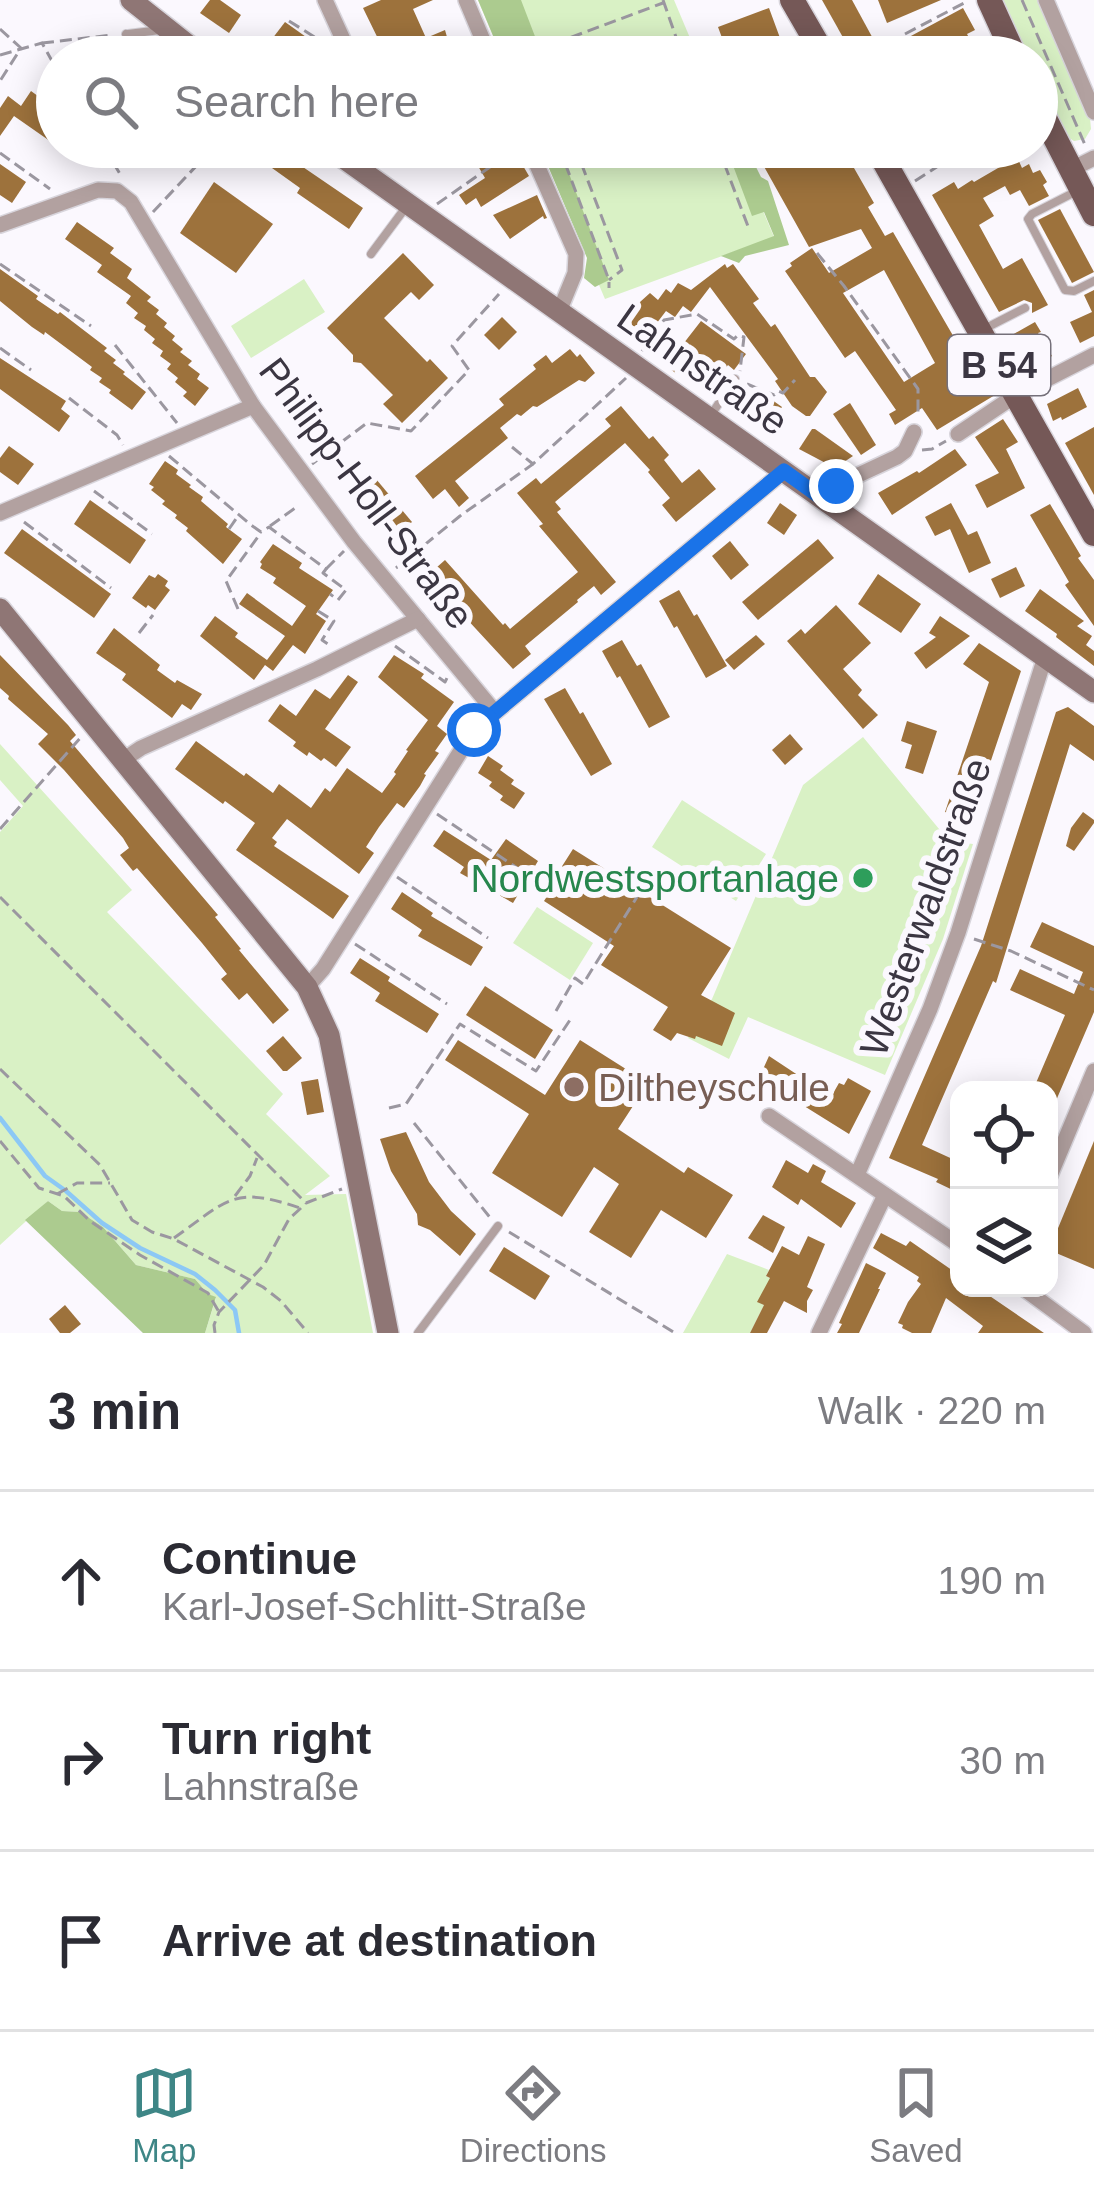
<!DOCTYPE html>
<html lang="en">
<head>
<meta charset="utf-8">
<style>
  body { margin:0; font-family:Helvetica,sans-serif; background:#f7f7f7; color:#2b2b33 }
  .controls { position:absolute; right:36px; bottom:36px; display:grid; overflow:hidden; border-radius:24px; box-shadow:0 6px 30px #0003 }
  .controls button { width:108px; height:108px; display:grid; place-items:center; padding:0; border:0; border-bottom:3px solid #e1e1e2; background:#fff; color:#2b2b33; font:60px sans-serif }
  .stop { position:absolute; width:36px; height:36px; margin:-27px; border:9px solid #1a73e8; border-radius:50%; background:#fff }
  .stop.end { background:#1a73e8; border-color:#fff; box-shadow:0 3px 12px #0008 }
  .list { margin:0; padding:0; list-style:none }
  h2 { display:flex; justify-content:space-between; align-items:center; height:156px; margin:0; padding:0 48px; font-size:51px }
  h2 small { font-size:39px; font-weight:400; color:#7c7c81 }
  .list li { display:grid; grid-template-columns:78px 1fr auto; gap:36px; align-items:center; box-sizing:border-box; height:180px; padding:0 48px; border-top:3px solid #e1e1e2 }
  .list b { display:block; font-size:45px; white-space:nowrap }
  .list p { margin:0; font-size:39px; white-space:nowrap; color:#7c7c81 }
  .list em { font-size:39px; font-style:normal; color:#7c7c81 }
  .icon { flex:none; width:66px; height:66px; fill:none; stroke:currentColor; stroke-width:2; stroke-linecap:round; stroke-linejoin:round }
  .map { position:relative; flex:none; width:1094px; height:1333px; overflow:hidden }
  .search { position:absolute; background:#fff; box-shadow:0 6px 30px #0003; left:36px; right:36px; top:36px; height:132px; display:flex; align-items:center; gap:30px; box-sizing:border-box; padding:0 42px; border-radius:66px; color:#7c7c81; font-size:45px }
  .sheet { height:696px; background:#fff }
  nav { display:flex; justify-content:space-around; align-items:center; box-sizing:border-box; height:168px; border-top:3px solid #e1e1e2; background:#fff; font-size:33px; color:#7c7c81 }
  nav a { display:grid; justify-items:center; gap:6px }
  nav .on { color:#3e8686 }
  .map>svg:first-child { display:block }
</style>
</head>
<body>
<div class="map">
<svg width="1094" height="1333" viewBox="0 0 1094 1333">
  <rect width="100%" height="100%" fill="#fbf8fe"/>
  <g fill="#d9f1c5">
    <polygon points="478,0 674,0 698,57 502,57"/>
    <polygon points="1003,0 1040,0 1090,118 1091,129 1085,139 1074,141 1066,136 1037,73 1037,57 1029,57"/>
    <polygon points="540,147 736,147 774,237 605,299"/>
    <polygon points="304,279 325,312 251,358 231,326"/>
    <polygon points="863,737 949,841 973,844 943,939 885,1075 748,1017 729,1059 688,1038 712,999 803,785"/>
    <polygon points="0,744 132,890 107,912 283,1094 266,1114 330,1176 305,1195 346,1194 373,1333 205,1333 216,1298 208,1294 195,1279 136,1265 103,1227 80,1212 62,1211 48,1201 0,1245 0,832 23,806 0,780"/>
    <polygon points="682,800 766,854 736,901 652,847"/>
    <polygon points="537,907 593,943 570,980 513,943"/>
    <polygon points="727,1254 769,1270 766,1276 775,1281 758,1302 764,1305 750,1333 683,1333"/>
  </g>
  <g fill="#accb8f">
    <polygon points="478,0 521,0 536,39 520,46 524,57 502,57"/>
    <polygon points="540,147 559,147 609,280 595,287 584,278 587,258"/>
    <polygon points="726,147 746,147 761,177 768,181 789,245 745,256 739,263 721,256 774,236 764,212 752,216"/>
    <polygon points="48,1201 62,1211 80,1212 103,1227 136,1265 195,1279 208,1294 216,1297 205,1333 143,1333 25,1220"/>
  </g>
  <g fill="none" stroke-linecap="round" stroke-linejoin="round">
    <polyline stroke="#8cc8f5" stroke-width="4.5" points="0,1118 45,1176 66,1191 102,1223 140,1248 195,1274 215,1290 235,1310 239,1333"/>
  </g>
  <g fill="#9d723c" fill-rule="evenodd">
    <polygon points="210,0 220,0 241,15 229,33 200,13"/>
    <polygon points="381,0 433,0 413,9 426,38 445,30 449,44 477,57 433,57 431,52 420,57 412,57 410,53 400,57 387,57 363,8"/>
    <polygon points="822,0 852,0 883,57 854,57"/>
    <polygon points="878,0 941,0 887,23"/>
    <polygon points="769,8 787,57 736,57 735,52 728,54 718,27"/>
    <polygon points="963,8 975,30 967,34 979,57 902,57 896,44"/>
    <polygon points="285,22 323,49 317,57 296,57 272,39"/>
    <polygon points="31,91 57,110 57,146 14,116 0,136 0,108 8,96 21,106"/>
    <polygon points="250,147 285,147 303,160 300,165 363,208 349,229 297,193 300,188 272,168 274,165"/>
    <polygon points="467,147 512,147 529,176 481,207 476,198 466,205 459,195 485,178"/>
    <path d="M753,147H842L874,203L868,207L885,236L893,232L959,346L964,344L995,395L937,430L922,408L895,425L889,414L896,410L855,351L845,358L785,271L792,266L790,263L812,248L829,273L872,248L861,229L809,247ZM884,270L935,363L904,382L843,293Z"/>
    <polygon points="1017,157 1022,168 1029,164 1033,173 1040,170 1047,182 1043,185 1049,196 1029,206 1020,190 1010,195 1005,186 983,198 994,216 979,225 1003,269 1022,258 1048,305 1032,313 1032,303 1024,300 999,312 932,195 954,182 958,189 972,180 974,182"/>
    <polygon points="0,164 26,182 12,203 0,195"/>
    <polygon points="214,182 273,224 236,273 180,233"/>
    <polygon points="537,195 547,218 544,219 543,216 510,239 493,215"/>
    <polygon points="1060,209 1094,272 1072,283 1038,220"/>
    <polygon points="77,222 114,248 110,253 132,269 127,278 151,297 147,301 159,310 156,314 167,323 164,327 175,336 172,340 183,349 180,352 192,361 188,365 200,374 197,379 209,388 195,406 183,396 187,392 175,382 178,378 167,369 171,364 160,356 163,351 152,343 155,339 144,330 146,326 134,318 138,313 126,303 131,296 97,272 102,265 65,239"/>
    <polygon points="403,253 434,285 419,300 411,292 384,318 427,362 430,359 448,378 402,423 383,404 393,395 361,363 353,362 353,355 327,328"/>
    <polygon points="725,264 727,268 733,264 759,299 753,303 771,327 775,324 810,377 815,377 827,392 810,416 806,416 792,406 775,381 778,379 710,287 691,312 683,306 675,317 666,311 647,336 632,325 630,311 650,293 658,300 666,289 671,293 678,283 691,290"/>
    <polygon points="0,269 38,296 36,299 58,314 60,312 107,348 104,351 116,360 113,363 125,372 123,374 146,392 132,410 109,393 111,390 99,382 102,378 90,370 92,367 45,332 44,335 32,327 0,301"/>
    <polygon points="1094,290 1094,336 1080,343 1070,322 1092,312 1084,295"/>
    <polygon points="502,317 517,332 499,350 484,335"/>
    <polygon points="701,321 746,354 734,370 728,365 714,383 706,384 691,373 677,374 666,366"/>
    <polygon points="1035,322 1041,332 1038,333 1052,356 1031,368 1012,335"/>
    <polygon points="570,349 577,357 580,354 595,373 585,382 579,380 537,407 533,406 521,416 517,414 500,428 508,438 455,481 469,498 459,507 445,489 433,499 415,476 504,405 499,399 536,369 533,365 546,355 552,363"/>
    <polygon points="0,358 66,401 61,409 70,416 59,432 0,389"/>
    <polygon points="1078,388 1087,407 1062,420 1061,417 1053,421 1047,404"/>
    <polygon points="761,392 782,407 768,426 748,411"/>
    <polygon points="850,403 876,445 861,455 833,414"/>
    <polygon points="621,406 649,439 653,436 669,455 664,460 682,483 699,469 716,489 676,522 662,505 670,498 648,472 650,470 625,443 555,502 561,509 557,512 616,582 601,595 594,586 577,600 578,602 525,646 531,654 513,669 427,576 445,560 503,625 505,623 510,629 578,572 539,526 543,524 517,493 536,478 541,484 611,426 605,419"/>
    <polygon points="1003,419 1018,442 1006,449 1025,488 987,508 975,485 999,473 975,437"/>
    <polygon points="1094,427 1094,495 1065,443"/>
    <polygon points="812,429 815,429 853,456 835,468 799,449"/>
    <polygon points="9,446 34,464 18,485 0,472 0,458"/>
    <polygon points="955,449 967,465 892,515 878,493 917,471 919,473"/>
    <polygon points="165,461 178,470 176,474 191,485 189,487 203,497 201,501 228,524 226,527 242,539 223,564 186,531 188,528 175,518 177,515 162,504 165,501 151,490 154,487 149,484"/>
    <polygon points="376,479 412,522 393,538 357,495"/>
    <polygon points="90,500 146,540 130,564 74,524"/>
    <polygon points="780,503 797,515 784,535 767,523"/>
    <polygon points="951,503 968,535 977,531 991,563 969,573 950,529 935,536 925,517"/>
    <polygon points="1050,504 1081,556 1078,558 1094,580 1094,626 1065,585 1069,582 1030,515"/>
    <polygon points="22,529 111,594 94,618 4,553"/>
    <polygon points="818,539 834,558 758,620 742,602"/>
    <polygon points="730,541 749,565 731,580 712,556"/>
    <polygon points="273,544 302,563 299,568 333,590 316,614 326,621 305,654 293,645 273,671 265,665 254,680 200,636 215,616 238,633 235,637 267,660 285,636 239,604 247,593 292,626 306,606 273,583 276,578 260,568 262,564 260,562"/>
    <polygon points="1016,567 1025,586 1000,598 991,579"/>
    <polygon points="158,574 168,581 165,586 170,590 155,610 148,605 146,608 132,598 149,575 155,578"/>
    <polygon points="878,574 921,604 901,633 858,604"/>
    <polygon points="1040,589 1084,621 1077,626 1092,636 1086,645 1094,651 1094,666 1056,637 1057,634 1025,611"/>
    <polygon points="679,590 694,616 697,614 727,666 706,678 677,626 674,628 659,601"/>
    <polygon points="836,605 871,643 843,669 862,690 858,695 878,715 863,729 787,641 801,629 805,634"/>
    <polygon points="940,616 970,636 926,669 914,653 936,637 929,633"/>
    <polygon points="114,628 160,665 157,670 175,683 177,680 202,694 191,710 182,704 172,718 122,680 126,674 96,653"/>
    <polygon points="756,635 765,644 734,670 725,660"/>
    <polygon points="622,640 637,666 641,664 670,717 649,728 620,676 617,678 602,651"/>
    <polygon points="979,643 1021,671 971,820 945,812 989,682 963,664"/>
    <polygon points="0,655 68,725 76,735 70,741 218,915 215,917 241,949 239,950 289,1010 273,1024 247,993 239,1000 221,979 227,974 202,943 137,868 133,871 120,855 129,848 123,838 64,770 38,744 48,734 8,699 9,696 0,688"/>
    <polygon points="394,655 424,674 421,678 454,702 437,726 447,734 435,751 439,753 424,774 426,775 420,786 404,808 397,803 379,827 366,847 374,853 359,874 287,819 272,838 277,842 274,846 349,896 333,919 236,850 255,823 225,801 223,804 175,769 196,741 244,776 246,773 273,793 279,784 311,808 325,788 330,792 347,768 382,793 396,774 394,772 408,751 406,750 428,720 378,677"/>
    <polygon points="348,675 358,682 325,729 351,747 336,767 324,758 321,761 309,752 307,756 293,746 296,742 268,721 280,704 296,716 315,689 330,699"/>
    <polygon points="565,688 580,714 583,712 612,764 591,776 544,699"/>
    <polygon points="1068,707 1094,726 1094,761 1070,744 996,983 993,981 922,1145 959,1162 959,1193 936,1182 938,1179 889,1158 981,946 1056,712"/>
    <polygon points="907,721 937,731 923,774 905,768 912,745 901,741"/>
    <polygon points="790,734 803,749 785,765 772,750"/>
    <polygon points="488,756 503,766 500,770 514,780 511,784 525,793 514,809 500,800 503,796 489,786 492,782 478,773"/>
    <polygon points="1083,812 1094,820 1094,823 1074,851 1066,846 1071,828"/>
    <polygon points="444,830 491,860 506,839 538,861 513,903 460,873 464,867 433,846"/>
    <polygon points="573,849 731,948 701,995 735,1013 722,1046 696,1036 695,1039 677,1033 671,1041 653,1030 668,1007 601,965 614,946 544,901 555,884 552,882"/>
    <polygon points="402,892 433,913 431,916 483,947 471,966 418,936 422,930 391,909"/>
    <polygon points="1042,922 1094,946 1094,1012 1049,1117 1049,1090 1033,1090 1065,1015 1010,990 1020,969 1074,994 1083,972 1030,947"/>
    <polygon points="360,958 390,977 388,981 439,1014 427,1033 375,1001 380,993 350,973"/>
    <polygon points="485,986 553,1030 535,1059 466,1015"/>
    <polygon points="283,1036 302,1058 287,1071 283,1071 266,1051"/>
    <polygon points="458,1040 545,1095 580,1040 648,1083 618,1129 684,1173 688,1167 733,1195 706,1238 661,1210 631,1258 589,1232 619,1184 594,1167 562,1217 492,1173 529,1114 445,1060"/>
    <polygon points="769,1056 831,1097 839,1083 844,1085 848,1078 871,1091 849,1134 759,1078"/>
    <polygon points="318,1079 324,1112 307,1115 301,1082"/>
    <polygon points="406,1132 429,1182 451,1211 476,1234 460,1256 430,1230 418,1225 417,1214 391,1171 380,1139"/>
    <polygon points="1094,1141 1094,1269 1049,1250"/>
    <polygon points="786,1160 808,1173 813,1164 826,1171 821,1182 856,1203 841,1228 801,1199 798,1205 772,1187"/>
    <polygon points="763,1215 785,1227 773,1253 748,1238"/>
    <polygon points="881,1233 906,1246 910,1241 959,1275 959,1288 978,1288 1044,1333 978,1333 983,1326 946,1298 931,1333 912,1333 902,1328 903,1325 898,1323 908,1302 921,1284 917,1281 919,1277 873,1248"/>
    <polygon points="808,1236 825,1244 807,1287 813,1290 807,1301 807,1313 784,1301 767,1333 750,1333 764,1305 757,1302 770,1278 766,1276 782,1246 799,1255"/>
    <polygon points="504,1247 550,1276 535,1300 489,1271"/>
    <polygon points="866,1263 886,1273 878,1289 880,1289 859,1333 837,1333 842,1324 839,1323"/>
    <polygon points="65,1305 81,1324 70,1333 60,1333 49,1319"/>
  </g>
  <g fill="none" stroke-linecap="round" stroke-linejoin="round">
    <defs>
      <g id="lane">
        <polyline points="126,34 158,57"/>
        <polyline points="128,34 160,30"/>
        <polyline points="1075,192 1032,214 1028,219 1065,290 1074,291 1094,281"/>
        <polyline points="371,254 406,207"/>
        <polyline points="986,328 1025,308"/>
        <polyline points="709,418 735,379"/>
        <polyline points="418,1333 498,1226"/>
      </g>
      <g id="street">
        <polyline points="325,0 351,57"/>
        <polyline points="466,0 490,57"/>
        <polyline points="1046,0 1094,112"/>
        <polyline points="529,147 576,254 575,273 559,312"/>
        <polyline points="351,163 363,147"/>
        <polyline points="1070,170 1094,158"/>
        <polyline points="0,225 98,190 117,191 131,202 253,406 354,542 494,711"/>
        <polyline points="958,434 1016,395 1094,355"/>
        <polyline points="822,499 835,486 897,457 905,451 914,432"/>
        <polyline points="0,513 253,406"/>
        <polyline points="123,760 141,748 317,669 418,619"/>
        <polyline points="307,987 323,969 474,730 784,471"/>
        <polyline points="769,1116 959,1245"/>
        <polyline points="857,1175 930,1009 958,933 1045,657"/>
        <polyline points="1049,1178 1094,1071"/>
        <polyline points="1023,1288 1084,1333"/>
        <polyline points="819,1333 885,1195"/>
      </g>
      <g id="secondary">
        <polyline points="131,0 203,57"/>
        <polyline points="328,147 1094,692"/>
        <polyline points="0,609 307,987 329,1035 388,1333"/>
      </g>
      <g id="primary">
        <polyline points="792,0 825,57"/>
        <polyline points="989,0 1015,57"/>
        <polyline points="1037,103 1094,214"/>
        <polyline points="876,147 1094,534"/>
      </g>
    </defs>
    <use href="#lane" stroke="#d8d5dc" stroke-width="10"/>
    <use href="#street" stroke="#d8d5dc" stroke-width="18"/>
    <use href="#secondary" stroke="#d8d5dc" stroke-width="24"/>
    <use href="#primary" stroke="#d8d5dc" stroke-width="27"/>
    <g stroke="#9b97a0" stroke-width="3" stroke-dasharray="12 6" stroke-linecap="butt">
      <polyline points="663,0 683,57"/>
      <polyline points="1022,0 1086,147"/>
      <polyline points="289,21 329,46"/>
      <polyline points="0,29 21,48 0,81"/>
      <polyline points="905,34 968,1"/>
      <polyline points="42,43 112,35"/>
      <polyline points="537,50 663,3"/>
      <polyline points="0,55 42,43 57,70"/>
      <polyline points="524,57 520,46 534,41 540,57"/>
      <polyline points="104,147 120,174 120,177"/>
      <polyline points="559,147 609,280 609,288"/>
      <polyline points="575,147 622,270 609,280"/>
      <polyline points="718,147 749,229"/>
      <polyline points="0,153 50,189"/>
      <polyline points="915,181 949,159 971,158 991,147"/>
      <polyline points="437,204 513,151"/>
      <polyline points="153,212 214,147"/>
      <polyline points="817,253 844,286 918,389 918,415"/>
      <polyline points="0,264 91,326"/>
      <polyline points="115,345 177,423"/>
      <polyline points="0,348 31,370"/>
      <polyline points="642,351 664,320 697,314 734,339 738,335 744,337 740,371"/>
      <polyline points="747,384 774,395 778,391 783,393 795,380"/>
      <polyline points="69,398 117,435 123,445"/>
      <polyline points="512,447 533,464 626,378"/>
      <polyline points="922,450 932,449 946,441"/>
      <polyline points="169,456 251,525 261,532 269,527 326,569 323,573 346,590 338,600 330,594"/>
      <polyline points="312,464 367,423 411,431 469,370 452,346 499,294"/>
      <polyline points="94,491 152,534"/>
      <polyline points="24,522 111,588"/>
      <polyline points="270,526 298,506"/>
      <polyline points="229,529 238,516"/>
      <polyline points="396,568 460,516 533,464"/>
      <polyline points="326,569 344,551"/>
      <polyline points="238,609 226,581 260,534"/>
      <polyline points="318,611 334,621 322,640 332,647"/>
      <polyline points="139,633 153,615"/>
      <polyline points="395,646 445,682 448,676"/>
      <polyline points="437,814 529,876"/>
      <polyline points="0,829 82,736"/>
      <polyline points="397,877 488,938"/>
      <polyline points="0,897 306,1203 342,1189"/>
      <polyline points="974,939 1011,951 1094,990"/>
      <polyline points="355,944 447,1004"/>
      <polyline points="556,1011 575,978 583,984 650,876"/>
      <polyline points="0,1069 100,1165 132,1220 152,1232 174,1239 263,1287 281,1301 308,1333"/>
      <polyline points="389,1108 406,1104 460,1024 536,1071 570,1020"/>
      <polyline points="414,1123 492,1220"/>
      <polyline points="0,1141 39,1188 64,1196 90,1221 140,1255 208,1293 219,1312"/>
      <polyline points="57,1194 77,1183 110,1183"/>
      <polyline points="235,1196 250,1176 257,1158"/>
      <polyline points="509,1232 675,1333"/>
      <path d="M174,1238C228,1200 233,1185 300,1208"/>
      <polyline points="215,1333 214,1325 219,1312 264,1265 289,1219 301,1208"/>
    </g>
    <use href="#lane" stroke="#b2a1a0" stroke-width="8"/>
    <use href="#street" stroke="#b2a1a0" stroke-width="15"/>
    <use href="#secondary" stroke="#8f7675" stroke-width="21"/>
    <use href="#primary" stroke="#755857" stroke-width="24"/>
  </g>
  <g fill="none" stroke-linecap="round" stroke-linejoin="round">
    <polyline stroke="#1a73e8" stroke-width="15" points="474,730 784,471 823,499 836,486"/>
  </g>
  <circle fill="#2e9e5b" stroke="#fbf8fe" stroke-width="4.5" cx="863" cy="878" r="12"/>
  <circle fill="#8d6e63" stroke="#fbf8fe" stroke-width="4.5" cx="574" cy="1087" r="12"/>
  <g text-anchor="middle" stroke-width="12" stroke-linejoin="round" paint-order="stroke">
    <rect fill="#fbf8fe" stroke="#75707a" stroke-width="3" x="948" y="335" width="102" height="60" rx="9"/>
    <g font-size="36" font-weight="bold" fill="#3b3642">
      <text x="999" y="378">B 54</text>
    </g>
    <g font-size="39" fill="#3b3642" stroke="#fbf8fe">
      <text transform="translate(703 369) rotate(35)" y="14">Lahnstraße</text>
      <text transform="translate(367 493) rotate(53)" y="14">Philipp-Holl-Straße</text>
      <text transform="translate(925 907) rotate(-70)" y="14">Westerwaldstraße</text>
    </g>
    <g font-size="39" fill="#27864d" stroke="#fbf8fe" text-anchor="end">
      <text x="839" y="892">Nordwestsportanlage</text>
    </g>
    <g font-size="39" fill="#785e54" stroke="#fbf8fe" text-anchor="start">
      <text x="598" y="1101">Diltheyschule</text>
    </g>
  </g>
</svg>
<div class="controls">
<button><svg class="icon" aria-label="locate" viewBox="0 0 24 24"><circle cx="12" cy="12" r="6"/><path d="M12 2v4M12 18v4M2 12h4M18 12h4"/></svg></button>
<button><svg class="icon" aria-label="layers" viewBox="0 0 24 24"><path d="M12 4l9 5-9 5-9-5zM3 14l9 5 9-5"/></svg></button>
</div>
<div class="stop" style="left:474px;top:730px"></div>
<div class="stop end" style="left:836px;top:486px"></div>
<div class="search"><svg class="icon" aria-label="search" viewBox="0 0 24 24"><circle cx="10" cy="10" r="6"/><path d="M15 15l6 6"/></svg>Search here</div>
</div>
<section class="sheet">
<h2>3 min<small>Walk · 220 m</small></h2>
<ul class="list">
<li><svg class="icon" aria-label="ahead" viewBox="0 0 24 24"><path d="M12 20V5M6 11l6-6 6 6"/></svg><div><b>Continue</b><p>Karl-Josef-Schlitt-Straße</p></div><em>190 m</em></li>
<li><svg class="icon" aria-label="right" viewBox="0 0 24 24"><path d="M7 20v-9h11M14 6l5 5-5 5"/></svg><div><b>Turn right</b><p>Lahnstraße</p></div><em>30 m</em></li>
<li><svg class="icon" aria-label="arrive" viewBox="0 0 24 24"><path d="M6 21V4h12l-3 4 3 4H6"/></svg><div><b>Arrive at destination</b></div></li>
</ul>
</section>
<nav>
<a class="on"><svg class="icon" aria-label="map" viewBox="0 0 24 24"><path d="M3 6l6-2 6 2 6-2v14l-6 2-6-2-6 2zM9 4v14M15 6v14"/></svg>Map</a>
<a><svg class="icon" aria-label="directions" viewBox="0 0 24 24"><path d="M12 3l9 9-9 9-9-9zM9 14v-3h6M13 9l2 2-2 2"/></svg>Directions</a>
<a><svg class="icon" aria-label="saved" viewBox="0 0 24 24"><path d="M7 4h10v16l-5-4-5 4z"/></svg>Saved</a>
</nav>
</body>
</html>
